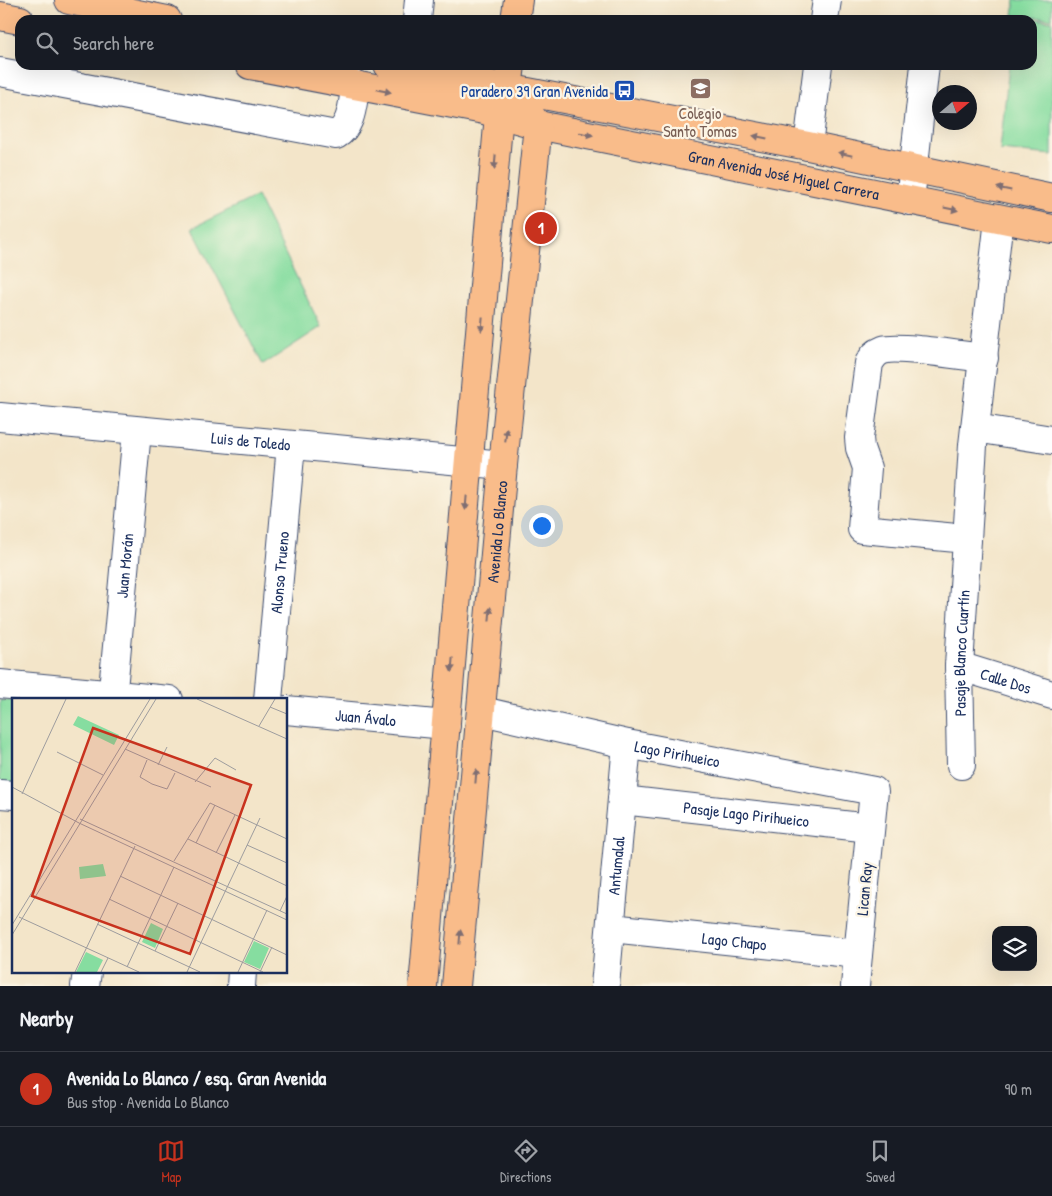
<!DOCTYPE html>
<html lang="en">
<head>
<meta charset="utf-8">
<style>
  body { margin:0; font-family:"Patrick Hand",sans-serif; background:#242831; color:#f1f3f6 }
  .controls { position:absolute; right:15px; bottom:15px; display:grid; overflow:hidden; border-radius:10px; box-shadow:0 5px 20px #0002 }
  .controls button { width:45px; height:45px; display:grid; place-items:center; padding:0; border:0; border-bottom:1px solid #363941; background:#171b24; color:#f1f3f6; font:25px sans-serif }
  .compass { position:absolute; left:932px; top:85px; width:45px; height:45px; border-radius:50%; background:#171b24; box-shadow:0 5px 20px #0002; rotate:70deg }
  .you { position:absolute; left:541px; top:525px; width:18px; height:18px; margin:-12px; border:4px solid #fff; border-radius:50%; background:#1a73e8; box-shadow:0 0 0 8px #1a73e833 }
  .badge { display:grid; place-items:center; width:32px; height:32px; border-radius:50%; background:#c8321e; color:#fff; font-size:16px; font-weight:700 }
  .pin { position:absolute; translate:-50% -50%; border:2px solid #fff; box-shadow:0 1px 5px #0006 }
  .list { margin:0; padding:0; list-style:none }
  h2 { display:flex; justify-content:space-between; align-items:center; height:65px; margin:0; padding:0 20px; font-size:21px }
  h2 small { font-size:16px; font-weight:400; color:#9ea1a6 }
  .list li { display:grid; grid-template-columns:32px 1fr auto; gap:15px; align-items:center; box-sizing:border-box; height:75px; padding:0 20px; border-top:1px solid #363941 }
  .list b { display:block; font-size:19px; white-space:nowrap }
  .list p { margin:0; font-size:16px; white-space:nowrap; color:#9ea1a6 }
  .list em { font-size:16px; font-style:normal; color:#9ea1a6 }
  .icon { flex:none; width:28px; height:28px; fill:none; stroke:currentColor; stroke-width:2; stroke-linecap:round; stroke-linejoin:round }
  .map { position:relative; flex:none; width:1052px; height:986px; overflow:hidden }
  .search { position:absolute; background:#171b24; box-shadow:0 5px 20px #0002; left:15px; right:15px; top:15px; height:55px; display:flex; align-items:center; gap:12px; box-sizing:border-box; padding:0 18px; border-radius:15px; color:#9ea1a6; font-size:19px }
  .sheet { height:140px; background:#171b24 }
  nav { display:flex; justify-content:space-around; align-items:center; box-sizing:border-box; height:70px; border-top:1px solid #363941; background:#171b24; font-size:14px; color:#9ea1a6 }
  nav a { display:grid; justify-items:center; gap:2px }
  nav .on { color:#c8321e }
  .map>svg:first-child { display:block }
</style>
</head>
<body>
<div class="map">
<svg width="1052" height="986" viewBox="0 0 1052 986">
  <rect width="100%" height="100%" fill="#fcf5e5"/>
  <filter id="ink" filterUnits="userSpaceOnUse"><feTurbulence type="fractalNoise" baseFrequency=".02" numOctaves="2"/><feDisplacementMap in="SourceGraphic" scale="10" xChannelSelector="R" yChannelSelector="G"/><feConvolveMatrix kernelMatrix="1 2 1 2 8 2 1 2 1" color-interpolation-filters="sRGB"/></filter>
  <filter id="wash" filterUnits="userSpaceOnUse"><feTurbulence type="fractalNoise" baseFrequency=".0096" numOctaves="4" result="noise"/><feDisplacementMap in="SourceGraphic" scale="20" xChannelSelector="R" yChannelSelector="G"/><feGaussianBlur stdDeviation="1.12" result="paint"/><feColorMatrix in="noise" values="0 0 0 0 0 0 0 0 0 0 0 0 0 0 0 0 0 1.4 0 .05"/><feComposite in="paint" operator="in"/></filter>
  <g filter="url(#wash)">
    <rect width="100%" height="100%" fill="#f3e5c9"/>
    <g fill="#86dda0" stroke="#50867f">
      <polygon points="1015,0 1052,0 1052,19 1013,15"/>
      <polygon points="1014,17 1052,21 1052,155 1000,150 1009,65 1032,65 1032,20 1014,20"/>
      <polygon points="257,196 321,327 263,365 192,228"/>
      <polygon points="0,700 14,701 14,784 0,782"/>
    </g>
  </g>
  <g filter="url(#ink)">
    <g fill="none" stroke-linecap="round" stroke-linejoin="round">
      <defs>
        <g id="minor">
          <polyline points="417,20 419,0"/>
          <polyline points="824,20 827,0"/>
          <path d="M0,72L336,135C353,125 352,103 356,85"/>
          <polyline points="808,146 818,65"/>
          <polyline points="910,201 925,65"/>
          <path id="s1" d="M0,417L503,465"/>
          <polyline points="975,428 1052,440"/>
          <path d="M967,539L862,529L867,468L860,448L859,438L869,363C873,357 875,353 883,350C898,345 963,356 984,358"/>
          <path id="s2" d="M959,666L1052,695"/>
          <polyline points="0,684 169,700"/>
          <path id="s3" d="M112,700L137,431"/>
          <path id="s4" d="M268,700L291,445"/>
          <path id="s5" d="M286,710L446,725"/>
          <path id="s6" d="M482,711L627,744L874,791L855,986"/>
          <path id="s7" d="M961,765L959,666L973,445L999,219"/>
          <polyline points="0,794 14,795"/>
          <path id="s8" d="M622,800L870,828"/>
          <path id="s9" d="M611,928L858,954"/>
          <polyline points="85,986 87,972"/>
          <polyline points="241,986 242,972"/>
          <path id="s10" d="M605,986L627,744"/>
        </g>
        <g id="major">
          <polyline points="69,0 167,20"/>
          <polyline points="0,16 20,20"/>
          <polyline points="515,20 518,0"/>
          <path id="s11" d="M250,65L484,110L538,125L1052,229"/>
          <polyline points="388,65 808,146 1052,198"/>
          <polyline points="423,986 499,114 508,89 511,65"/>
          <path id="s12" d="M456,986L503,465L538,125L508,89"/>
        </g>
      </defs>
      <use href="#minor" stroke="#3b4a6e" stroke-width="30"/>
      <use href="#major" stroke="#3b4a6e" stroke-width="30"/>
      <use href="#minor" stroke="#fff" stroke-width="28"/>
      <use href="#major" stroke="#f9bc8a" stroke-width="28"/>
    </g>
    <defs><path id="oneway-solid" d="M-6-.8H1V-3.2L6.5 0L1 3.2V.8H-6Z" transform="scale(1.25)"/></defs>
    <g fill="#7f6e72">
      <use href="#oneway-solid" transform="translate(384 91) rotate(11)"/>
      <use href="#oneway-solid" transform="translate(586 134) rotate(11)"/>
      <use href="#oneway-solid" transform="translate(760 137) rotate(-169)"/>
      <use href="#oneway-solid" transform="translate(845 154) rotate(-167)"/>
      <use href="#oneway-solid" transform="translate(495 162) rotate(95)"/>
      <use href="#oneway-solid" transform="translate(1004 189) rotate(-168)"/>
      <use href="#oneway-solid" transform="translate(951 209) rotate(12)"/>
      <use href="#oneway-solid" transform="translate(482 324) rotate(95)"/>
      <use href="#oneway-solid" transform="translate(506 435) rotate(-84)"/>
      <use href="#oneway-solid" transform="translate(466 503) rotate(95)"/>
      <use href="#oneway-solid" transform="translate(490 614) rotate(-85)"/>
      <use href="#oneway-solid" transform="translate(452 665) rotate(95)"/>
      <use href="#oneway-solid" transform="translate(476 776) rotate(-85)"/>
      <use href="#oneway-solid" transform="translate(460 937) rotate(-85)"/>
    </g>
  </g>
  <defs>
    <symbol id="school-square" viewBox="-11 -11 22 22"><rect x="-9" y="-9" width="18" height="18" rx="4" fill="#8d6e63" stroke="#fcf5e5"/><path d="M0-5L7-2L0 1L-7-2ZM-4 1L0 2.5L4 1V4Q0 6-4 4Z" fill="#fff"/></symbol>
    <symbol id="bus-square" viewBox="-11 -11 22 22"><rect x="-9" y="-9" width="18" height="18" rx="4" fill="#1a4fb4" stroke="#fcf5e5"/><path d="M-5-6H5V4H4V6H2V4H-2V6H-4V4H-5ZM-3.5-4V0h7V-4ZM-3.5 1.2v1.5H-2V1.2ZM2 1.2v1.5H3.5V1.2Z" fill="#fff"/></symbol>
  </defs>
  <g fill-rule="evenodd">
    <use href="#school-square" x="688" y="76" width="25" height="25"/>
    <use href="#bus-square" x="612" y="78" width="25" height="25"/>
  </g>
  <g text-anchor="middle" stroke-width="4.5" stroke-linejoin="round" paint-order="stroke">
    <g font-size="16" fill="#164399" stroke="#fcf5e5" text-anchor="end">
      <text x="608" y="97">Paradero 39 Gran Avenida</text>
    </g>
    <g font-size="16" fill="#785e54" stroke="#fcf5e5">
      <text x="700" y="119">Colegio<tspan x="700" dy="18">Santo Tomas</tspan></text>
    </g>
    <g font-size="16" fill="#1b2f5e" stroke="#fcf5e5">
      <text dy="6" stroke="none"><textPath href="#s11" startOffset="545">Gran Avenida José Miguel Carrera</textPath></text>
      <text dy="6" stroke="none"><textPath href="#s1" startOffset="252">Luis de Toledo</textPath></text>
      <text dy="6" stroke="none"><textPath href="#s12" startOffset="456">Avenida Lo Blanco</textPath></text>
      <text dy="6" stroke="none"><textPath href="#s3" startOffset="135">Juan Morán</textPath></text>
      <text dy="6" stroke="none"><textPath href="#s4" startOffset="128">Alonso Trueno</textPath></text>
      <text dy="6" stroke="none"><textPath href="#s7" startOffset="112">Pasaje Blanco Cuartín</textPath></text>
      <text dy="6" stroke="none"><textPath href="#s2" startOffset="49">Calle Dos</textPath></text>
      <text dy="6" stroke="none"><textPath href="#s5" startOffset="80">Juan Ávalo</textPath></text>
      <text dy="6" stroke="none"><textPath href="#s6" startOffset="200">Lago Pirihueico</textPath></text>
      <text dy="6" stroke="none"><textPath href="#s8" startOffset="125">Pasaje Lago Pirihueico</textPath></text>
      <text dy="6" stroke="none"><textPath href="#s10" startOffset="121">Antumalal</textPath></text>
      <text transform="translate(864 889) rotate(-85)" y="6">Lican Ray</text>
      <text dy="6" stroke="none"><textPath href="#s9" startOffset="124">Lago Chapo</textPath></text>
    </g>
  </g>
  <g transform="translate(12 698)">
    <rect width="275" height="275" fill="#f3e5c9"/>
    <path d="M66,18L107,37L102,47L61,27ZM91,166L94,178L68,181L67,169ZM139,225L151,231L143,250L130,244ZM242,243L257,250L248,271L232,264ZM74,254L91,262L85,274H64Z" fill="#86dda0"/>
    <path fill="none" stroke="#9d9c9e" stroke-width="1" d="M185,1L275,41M258,9L275,16M247,28L263,1M113,51L199,89M45,54L91,77M135,62L128,79L140,86L155,91L163,75M146,67L155,49M183,84L203,60L224,72M0,89L67,125L275,222M10,96L54,1M68,121L275,216M176,141L275,188M184,145L203,107M235,147L275,165M204,155L223,117M162,163L198,105L275,141M108,178L275,257M97,201L251,274M268,213L275,198M7,219L127,274M85,226L188,274M0,227L138,1M0,237L144,1M143,253L166,205M115,269L162,169M63,274L123,148M89,274L96,260M175,274L248,120M226,274L255,212M248,274L260,249"/>
    <path fill="#c8321e" fill-opacity="0.15" stroke="#c8321e" stroke-width="2.5" d="M81,30L239,87L178,256L20,198Z"/>
    <rect width="275" height="275" fill="none" stroke="#1b2f5e" stroke-width="2.5"/>
  </g>
</svg>
<div class="controls">
<button><svg class="icon" aria-label="layers" viewBox="0 0 24 24"><path d="M12 4l9 5-9 5-9-5zM3 14l9 5 9-5"/></svg></button>
</div>
<svg class="compass" viewBox="-18 -18 36 36"><path d="M0-13l5 13h-10z" fill="#e53935"/><path d="M0 13l5-13h-10z" fill="#9ea1a6"/></svg>
<div class="you"></div>
<div class="pin badge" style="left:541px;top:228px">1</div>
<div class="search"><svg class="icon" aria-label="search" viewBox="0 0 24 24"><circle cx="10" cy="10" r="6"/><path d="M15 15l6 6"/></svg>Search here</div>
</div>
<section class="sheet">
<h2>Nearby<small></small></h2>
<ul class="list">
<li><span class="badge">1</span><div><b>Avenida Lo Blanco / esq. Gran Avenida</b><p>Bus stop · Avenida Lo Blanco</p></div><em>90 m</em></li>
</ul>
</section>
<nav>
<a class="on"><svg class="icon" aria-label="map" viewBox="0 0 24 24"><path d="M3 6l6-2 6 2 6-2v14l-6 2-6-2-6 2zM9 4v14M15 6v14"/></svg>Map</a>
<a><svg class="icon" aria-label="directions" viewBox="0 0 24 24"><path d="M12 3l9 9-9 9-9-9zM9 14v-3h6M13 9l2 2-2 2"/></svg>Directions</a>
<a><svg class="icon" aria-label="saved" viewBox="0 0 24 24"><path d="M7 4h10v16l-5-4-5 4z"/></svg>Saved</a>
</nav>
</body>
</html>
